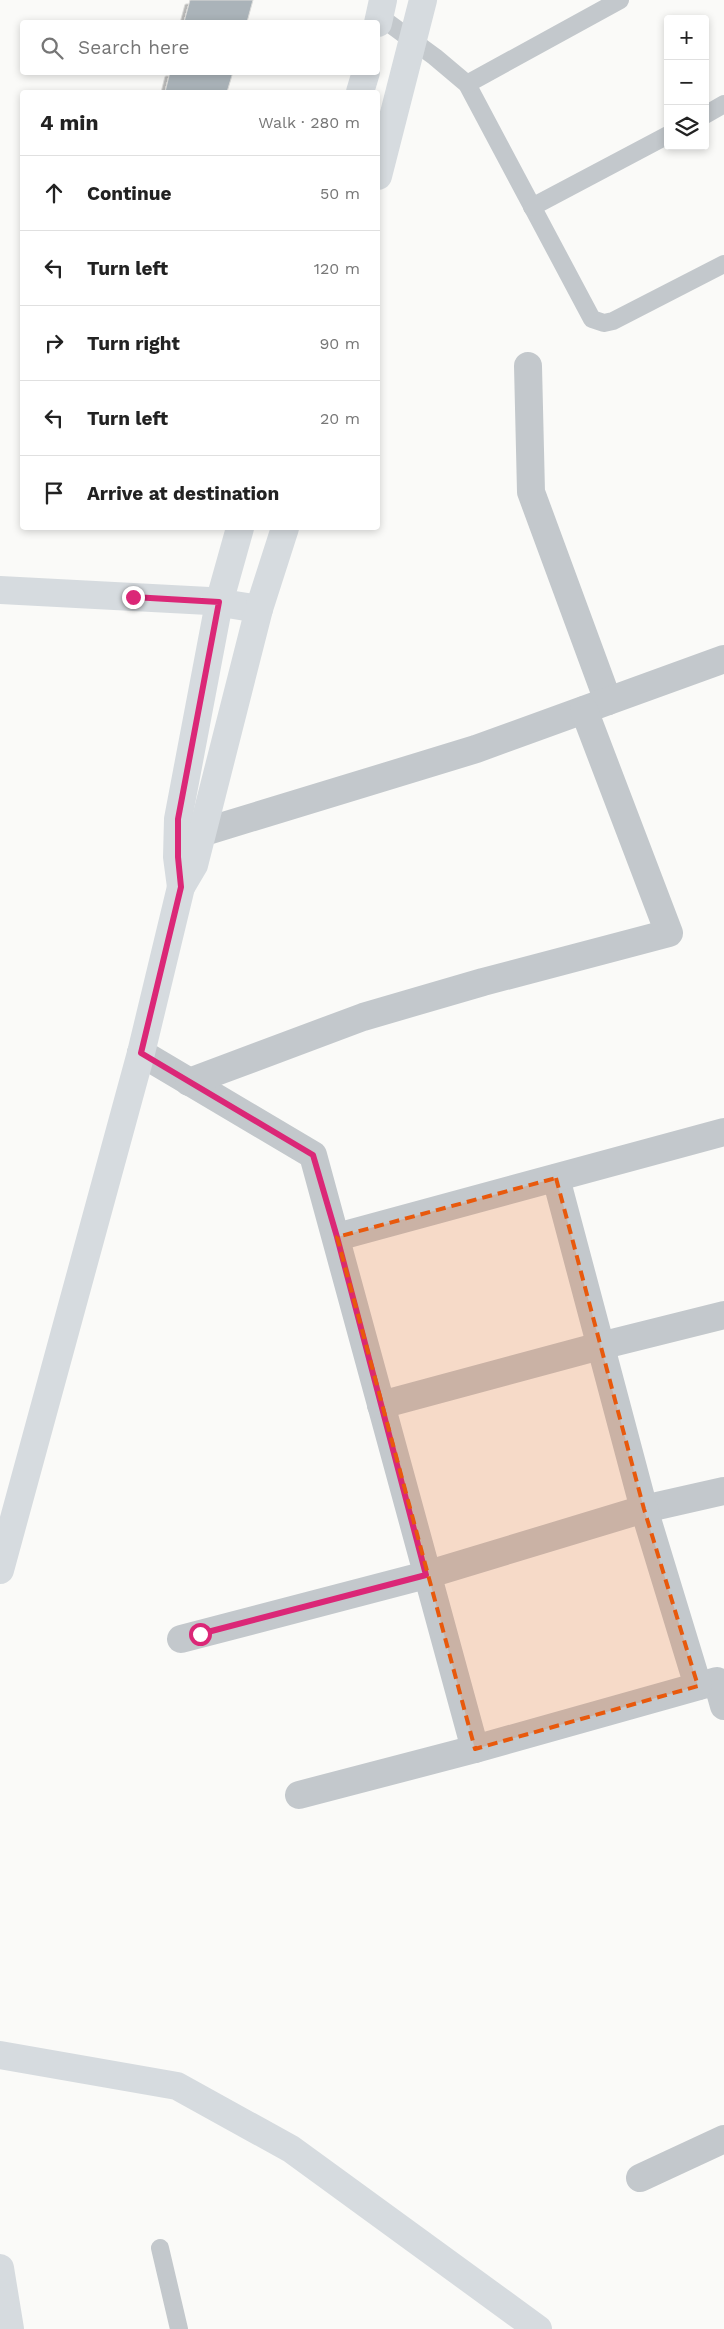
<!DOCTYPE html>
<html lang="en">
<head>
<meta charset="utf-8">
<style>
  body { margin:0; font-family:"Work Sans",sans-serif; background:#f6f6f6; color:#222 }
  .controls { position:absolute; right:15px; top:15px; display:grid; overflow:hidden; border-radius:5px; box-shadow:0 2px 8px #0003 }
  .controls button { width:45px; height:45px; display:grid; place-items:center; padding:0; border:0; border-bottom:1px solid #e0e0e0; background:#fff; color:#222; font:25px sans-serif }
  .stop { position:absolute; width:15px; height:15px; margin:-11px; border:4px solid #db2777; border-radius:50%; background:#fff }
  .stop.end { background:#db2777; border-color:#fff; box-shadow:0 1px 5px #0008 }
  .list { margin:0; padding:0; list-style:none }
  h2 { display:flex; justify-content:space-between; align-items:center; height:65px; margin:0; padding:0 20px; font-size:21px }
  h2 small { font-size:16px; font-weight:400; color:#767676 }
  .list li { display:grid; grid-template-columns:32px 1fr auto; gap:15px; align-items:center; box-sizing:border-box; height:75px; padding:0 20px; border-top:1px solid #e0e0e0 }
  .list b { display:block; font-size:19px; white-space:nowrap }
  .list em { font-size:16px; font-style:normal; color:#767676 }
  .icon { flex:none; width:28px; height:28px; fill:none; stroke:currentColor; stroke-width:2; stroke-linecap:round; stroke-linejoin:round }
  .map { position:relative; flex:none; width:724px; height:2329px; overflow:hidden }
  .search { position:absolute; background:#fff; box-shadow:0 2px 8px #0003; left:20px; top:20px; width:360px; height:55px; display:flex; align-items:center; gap:12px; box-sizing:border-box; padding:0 18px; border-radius:5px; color:#767676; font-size:19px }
  .panel { position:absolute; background:#fff; box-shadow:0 2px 8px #0003; left:20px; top:90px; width:360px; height:440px; border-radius:5px }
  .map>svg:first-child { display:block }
</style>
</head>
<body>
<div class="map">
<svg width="724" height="2329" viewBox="0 0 724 2329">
  <defs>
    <filter id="shadow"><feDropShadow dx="-4.5" dy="4.5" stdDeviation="0" flood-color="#0004"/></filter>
  </defs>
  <rect width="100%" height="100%" fill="#fafaf8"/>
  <g fill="#aab3b9" stroke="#dcdcda" filter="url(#shadow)">
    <polygon points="190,0 253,0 247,22 184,22"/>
    <polygon points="170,72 233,72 227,92 165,92"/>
  </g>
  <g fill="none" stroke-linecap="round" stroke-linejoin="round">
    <g stroke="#c3c8cc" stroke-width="18">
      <polyline points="379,16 435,57 467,84 592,319 604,323 613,321 724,264"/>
      <polyline points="467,84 620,0"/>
      <polyline points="705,115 724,104"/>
      <polyline points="532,207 668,135"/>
      <polyline points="160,2248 179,2329"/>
    </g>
    <g stroke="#c3c8cc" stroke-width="28">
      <polyline points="528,366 531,492 608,701"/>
      <polyline points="182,836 204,832 476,749 724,659"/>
      <polyline points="141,1053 313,1155 475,1749 717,1681 724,1706"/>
      <polyline points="189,1082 363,1017 483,982 669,933 584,710"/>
      <polyline points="556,1178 644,1509 724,1491"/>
      <polyline points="337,1237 724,1132"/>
      <polyline points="381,1405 600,1346 724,1315"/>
      <polyline points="181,1639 426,1575 644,1509 698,1686"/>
      <polyline points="299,1795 475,1749"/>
      <polyline points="640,2178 724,2139"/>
    </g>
    <g stroke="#d6dbdf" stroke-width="28">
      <polyline points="378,23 383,0"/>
      <polyline points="360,92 366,72"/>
      <polyline points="378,176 423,0"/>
      <polyline points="0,590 209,601 259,609"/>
      <polyline points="181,887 177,857 178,819 219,603 240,528"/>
      <polyline points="0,1570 141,1053 181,887 194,865 259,609 285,528"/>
      <polyline points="0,2055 177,2086 291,2149 538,2329"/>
      <polyline points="0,2268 10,2329"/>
    </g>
  </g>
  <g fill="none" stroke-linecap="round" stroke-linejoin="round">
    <polyline stroke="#db2777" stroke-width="6" points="133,597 219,602 178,819 178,857 181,887 141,1053 313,1155 337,1237 426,1575 200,1634"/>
  </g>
  <path fill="#e8590c" fill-opacity="0.2" stroke="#e8590c" stroke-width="4" stroke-dasharray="10 6" stroke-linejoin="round" d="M556,1178L644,1509L698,1686L475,1749L337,1237Z"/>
</svg>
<div class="controls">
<button>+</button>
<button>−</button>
<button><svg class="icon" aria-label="layers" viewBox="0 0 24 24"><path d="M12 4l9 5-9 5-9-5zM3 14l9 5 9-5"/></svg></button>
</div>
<div class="stop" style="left:200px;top:1634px"></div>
<div class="stop end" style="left:133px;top:597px"></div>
<div class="search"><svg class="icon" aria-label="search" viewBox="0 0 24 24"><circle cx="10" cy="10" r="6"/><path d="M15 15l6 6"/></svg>Search here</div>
<section class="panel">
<h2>4 min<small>Walk · 280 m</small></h2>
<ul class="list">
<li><svg class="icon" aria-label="ahead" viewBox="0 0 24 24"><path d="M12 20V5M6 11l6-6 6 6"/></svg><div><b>Continue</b></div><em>50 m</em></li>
<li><svg class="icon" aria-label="left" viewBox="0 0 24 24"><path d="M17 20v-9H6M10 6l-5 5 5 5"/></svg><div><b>Turn left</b></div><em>120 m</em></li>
<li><svg class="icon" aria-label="right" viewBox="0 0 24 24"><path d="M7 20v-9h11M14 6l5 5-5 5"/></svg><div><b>Turn right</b></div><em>90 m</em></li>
<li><svg class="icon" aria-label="left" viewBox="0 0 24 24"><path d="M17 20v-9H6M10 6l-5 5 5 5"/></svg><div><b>Turn left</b></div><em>20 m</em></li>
<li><svg class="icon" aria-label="arrive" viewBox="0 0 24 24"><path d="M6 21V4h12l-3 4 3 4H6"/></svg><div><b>Arrive at destination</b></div></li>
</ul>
</section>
</div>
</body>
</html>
